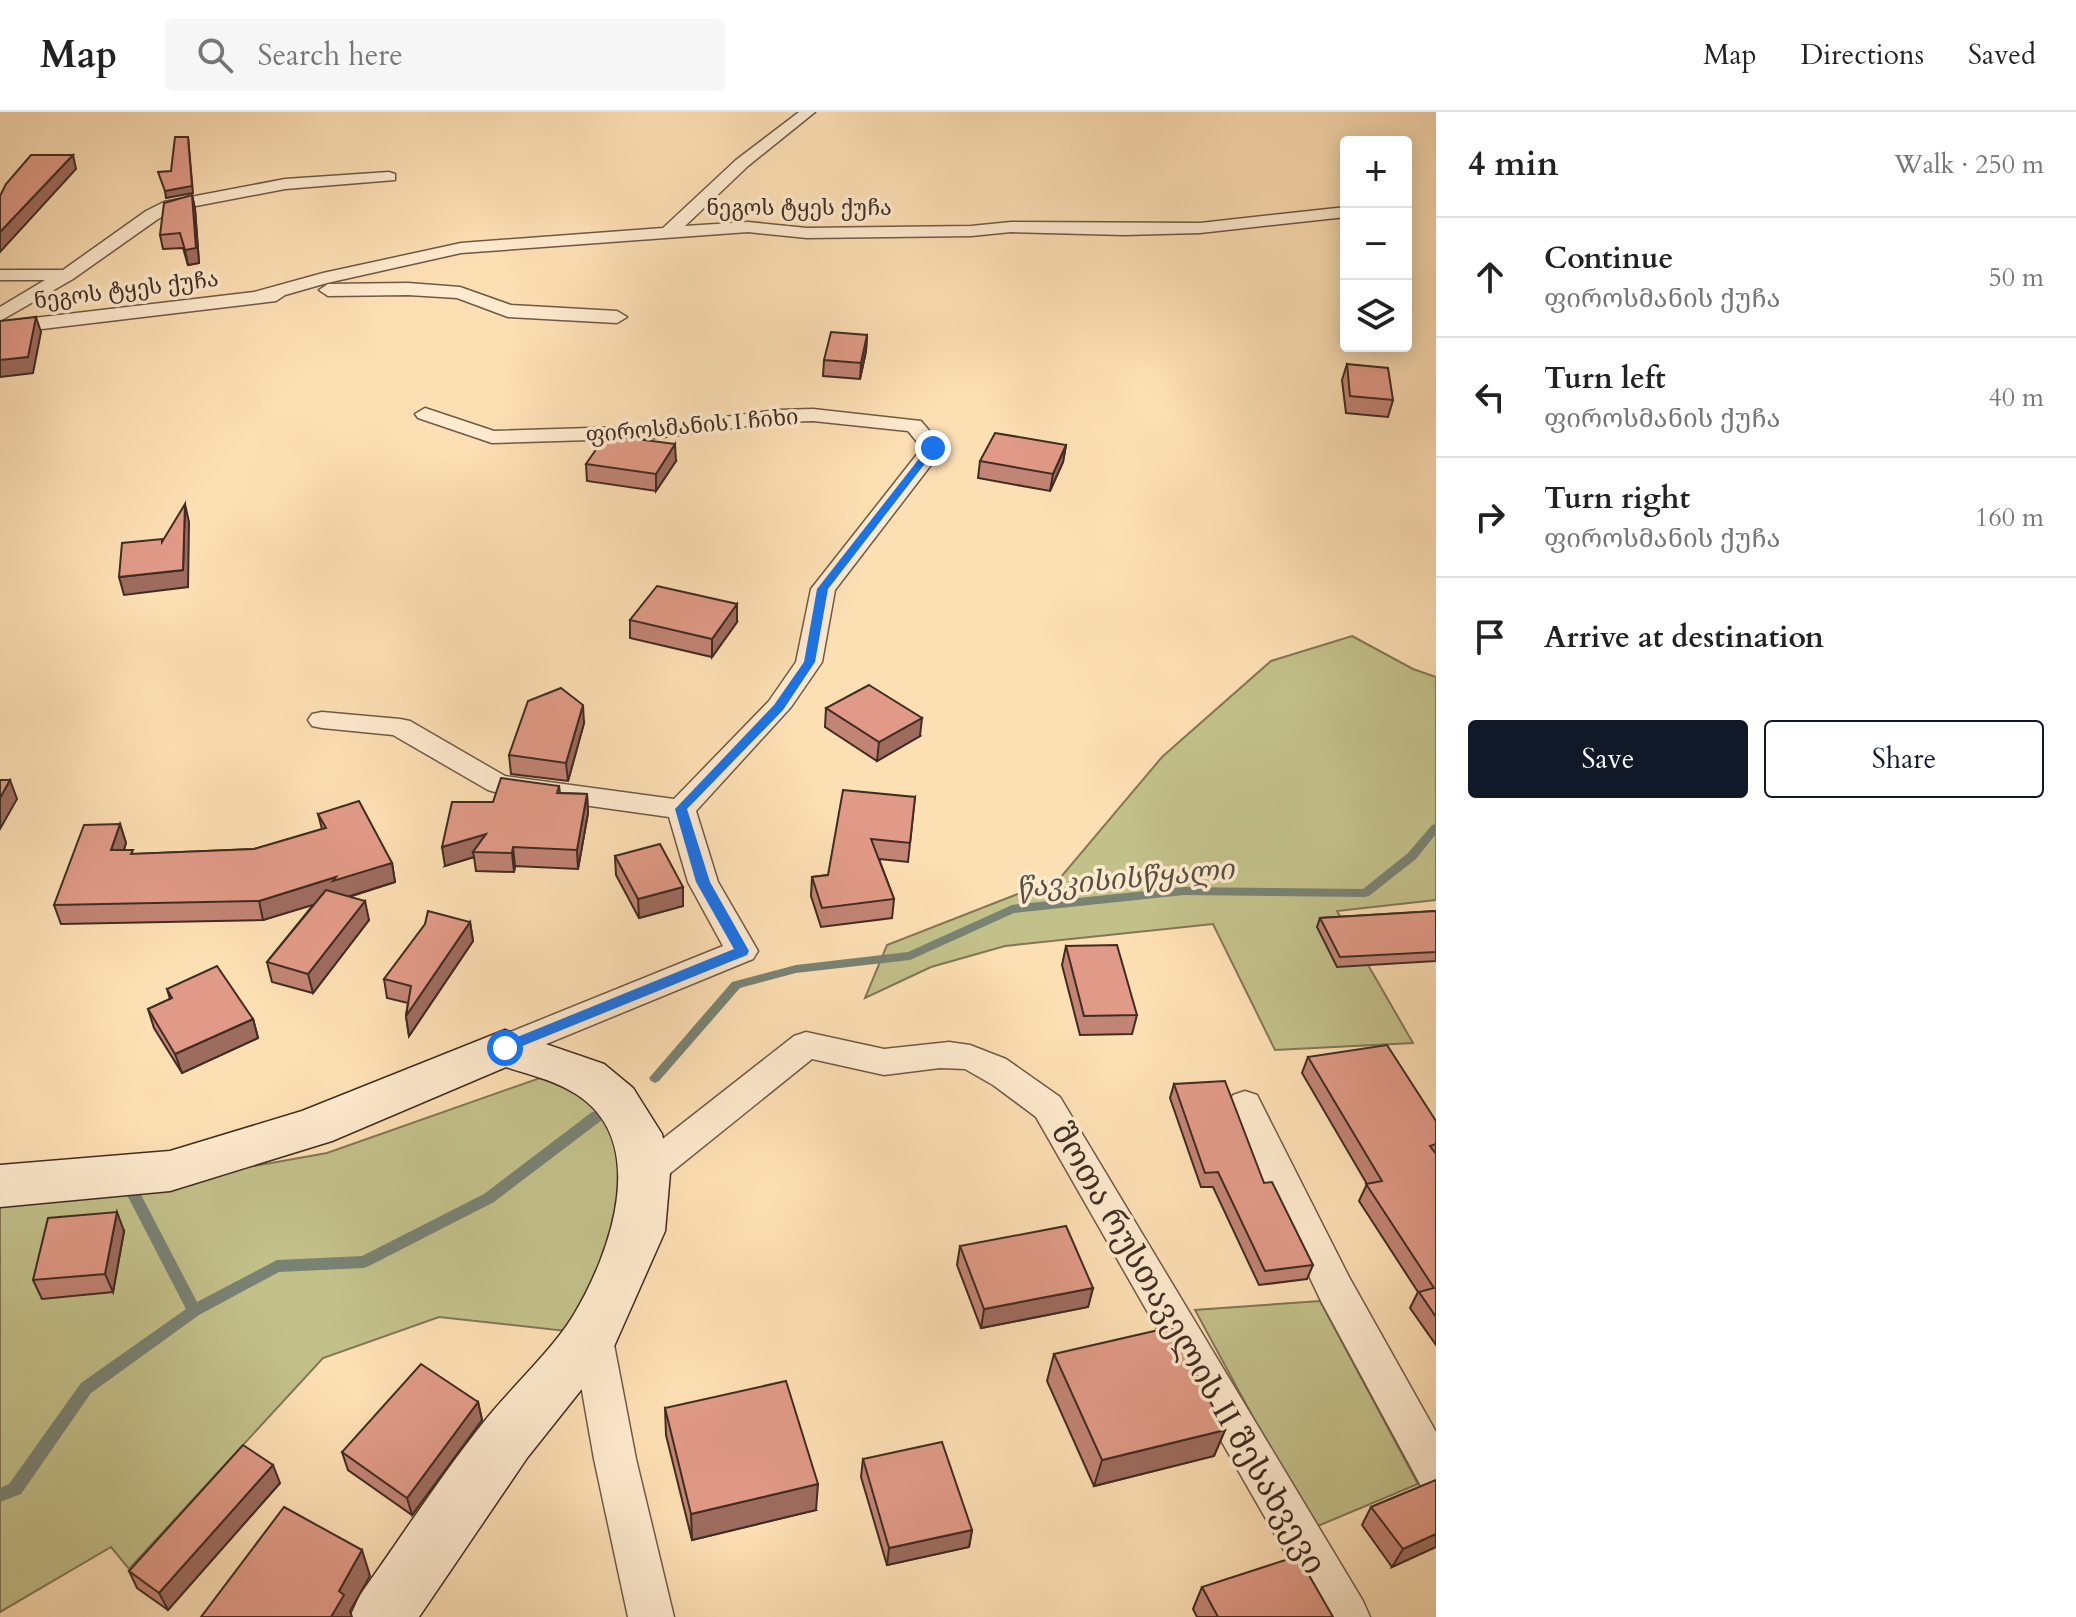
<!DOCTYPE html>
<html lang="en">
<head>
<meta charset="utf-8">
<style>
  body { margin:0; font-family:Cardo,"Noto Serif Georgian",serif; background:#f6f6f6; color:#222 }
  .controls { position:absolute; right:24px; top:24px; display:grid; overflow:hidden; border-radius:8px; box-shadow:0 4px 20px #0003 }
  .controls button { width:72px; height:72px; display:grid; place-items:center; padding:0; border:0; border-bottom:2px solid #e0e0e0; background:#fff; color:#222; font:40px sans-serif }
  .stop { position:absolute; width:24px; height:24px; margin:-18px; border:6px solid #1a73e8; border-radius:50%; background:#fff }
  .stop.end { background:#1a73e8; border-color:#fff; box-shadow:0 2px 8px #0008 }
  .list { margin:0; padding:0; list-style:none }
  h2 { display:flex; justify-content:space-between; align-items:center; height:104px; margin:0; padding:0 32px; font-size:34px }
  h2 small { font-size:26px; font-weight:400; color:#767676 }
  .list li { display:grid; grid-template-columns:52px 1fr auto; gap:24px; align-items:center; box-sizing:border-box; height:120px; padding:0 32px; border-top:2px solid #e0e0e0 }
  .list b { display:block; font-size:30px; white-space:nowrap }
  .list p { margin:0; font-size:26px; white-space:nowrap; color:#767676 }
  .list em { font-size:26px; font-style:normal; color:#767676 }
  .actions { display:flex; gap:16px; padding:24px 32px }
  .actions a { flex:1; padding:18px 0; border:2px solid #111827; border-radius:8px; text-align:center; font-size:28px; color:#111827 }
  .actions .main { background:#111827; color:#fff }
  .icon { flex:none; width:44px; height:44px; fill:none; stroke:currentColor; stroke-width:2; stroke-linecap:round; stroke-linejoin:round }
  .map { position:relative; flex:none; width:1436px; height:1505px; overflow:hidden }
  header { display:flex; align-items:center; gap:48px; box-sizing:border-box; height:112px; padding:0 40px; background:#fff; border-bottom:2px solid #e0e0e0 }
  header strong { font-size:38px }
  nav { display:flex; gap:44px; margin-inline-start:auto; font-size:28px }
  .search { width:560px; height:72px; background:#f6f6f6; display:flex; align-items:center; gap:20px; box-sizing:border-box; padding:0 28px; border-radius:8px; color:#767676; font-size:30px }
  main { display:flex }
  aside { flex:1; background:#fff }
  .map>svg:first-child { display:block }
</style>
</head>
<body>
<header>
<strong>Map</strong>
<div class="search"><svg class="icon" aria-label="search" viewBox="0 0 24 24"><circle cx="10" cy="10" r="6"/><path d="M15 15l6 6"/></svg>Search here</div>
<nav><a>Map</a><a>Directions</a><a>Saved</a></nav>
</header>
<main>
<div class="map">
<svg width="1436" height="1505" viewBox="0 0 1436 1505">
  <rect width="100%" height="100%" fill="#fddfb4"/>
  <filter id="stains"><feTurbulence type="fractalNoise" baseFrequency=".0025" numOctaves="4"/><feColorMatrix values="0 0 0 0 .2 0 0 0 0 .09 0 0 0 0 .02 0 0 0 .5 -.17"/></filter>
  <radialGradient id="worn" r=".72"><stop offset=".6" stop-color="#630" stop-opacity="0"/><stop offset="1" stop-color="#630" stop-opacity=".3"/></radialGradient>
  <g fill="#c3c18a" stroke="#827656" stroke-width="2">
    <polygon points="1352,524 1413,557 1436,565 1436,788 1337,799 1413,931 1275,938 1213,812 1005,834 931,855 865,886 887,833 1061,765 1162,645 1271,549"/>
    <polygon points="540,966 589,976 628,1014 604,1168 566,1219 439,1205 323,1246 129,1457 111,1435 0,1500 0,1085 163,1070 327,1041"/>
    <polygon points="1320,1189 1418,1372 1313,1416 1195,1198"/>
  </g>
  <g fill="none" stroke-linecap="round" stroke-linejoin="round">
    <g fill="#798374" fill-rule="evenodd">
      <polygon points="1436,712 1436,722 1416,747 1369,784 1365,785 1184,783 1014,801 910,848 796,861 740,876 659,969 655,971 651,969 649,966 732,870 796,853 908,840 1012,793 1184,775 1363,777 1408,741 1432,713"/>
      <polygon points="597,999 602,1000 603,1004 602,1008 494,1090 369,1154 364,1156 279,1160 199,1203 91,1281 21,1382 0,1390 0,1376 9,1372 81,1271 186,1197 126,1081 128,1077 133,1076 138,1077 197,1190 277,1148 362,1144 484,1082 592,1000"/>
    </g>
    <defs>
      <g id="street">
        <polygon points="799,0 815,0 748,54 685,114 748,110 807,116 971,114 1011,110 1200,111 1346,95 1346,105 1200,121 1124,123 1011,120 971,124 807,126 748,120 461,141 327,171 285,183 276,189 0,222 0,210 254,180 323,161 461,131 663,116 736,48"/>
        <polygon points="389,60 395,62 395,68 285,77 175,98 158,107 73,167 0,209 0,195 45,168 0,168 0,158 63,158 146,99 164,90 285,67"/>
        <polygon points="408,171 460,175 511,193 617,199 627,205 617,211 508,205 457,186 408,183 328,184 319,178 328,172"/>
        <polygon points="425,296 494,319 656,314 777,298 813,297 921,309 944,336 835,478 822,550 791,595 696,699 718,770 758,839 753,847 505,949 493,945 488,936 493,927 723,834 688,770 669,705 498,681 488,678 393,623 322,616 312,614 308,608 312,602 322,600 400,607 410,609 505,664 674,687 769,589 796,550 811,477 922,336 908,319 813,309 777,310 656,326 492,331 418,306 415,302"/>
        <polygon points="806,920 884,937 949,930 970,933 1006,947 1060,985 1363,1489 1370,1505 1322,1505 1036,1005 993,973 965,957 940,956 884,963 812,947 658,1071 645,1076 632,1071 627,1061 632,1051 794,924"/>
        <polygon points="1245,979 1257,983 1349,1165 1436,1320 1436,1380 1421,1374 1321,1189 1228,993 1233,983"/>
        <polygon points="592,1205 606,1210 612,1222 636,1347 674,1505 628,1505 594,1347 572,1222 578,1210"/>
      </g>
      <path id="secondary" d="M505,918L604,952L633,976L662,1022L670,1061L665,1119L612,1239L527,1346L419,1505H350L360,1483C402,1424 442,1362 487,1306C513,1274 552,1238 573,1204C611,1141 654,1023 569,978C550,967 527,962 506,955L332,1029L170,1079L0,1095V1053L170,1039L302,999Z"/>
    </defs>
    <use href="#street" stroke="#6f5946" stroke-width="3"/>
    <use href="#secondary" stroke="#402c22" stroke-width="3"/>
    <use href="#street" fill="#feeace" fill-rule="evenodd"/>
    <use href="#secondary" fill="#feeace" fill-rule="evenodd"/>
  </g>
  <g fill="#c28474" stroke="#402c22" stroke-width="2">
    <polygon points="192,83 195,97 199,151 188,153 183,136 163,137 160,123"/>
    <polygon points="867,223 866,239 860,267 823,264 824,248"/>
    <polygon points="1347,252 1393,288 1388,305 1346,301 1342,268"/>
    <polygon points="1066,333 1063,350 1050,379 978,366 980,349"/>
    <polygon points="676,349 656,379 587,369 586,352"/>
    <polygon points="630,508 737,510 712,545 630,526"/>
    <polygon points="826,596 920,624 877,649 825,615"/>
    <polygon points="584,611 568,669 511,662 509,643"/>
    <polygon points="559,674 560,681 587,682 588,701 578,757 515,754 514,760 476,759 474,745 445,754 493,690"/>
    <polygon points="915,685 908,750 879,747 894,787 892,806 821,815 811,784 812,765 828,763"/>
    <polygon points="318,702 392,751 395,770 349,785 369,808 313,881 272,870 267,850 314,792 263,808 61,812 54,793 120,712 126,731 124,738 134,742 254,737 322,717"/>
    <polygon points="615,744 683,775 683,794 639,806 616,763"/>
    <polygon points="1436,799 1436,849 1337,855 1317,815 1320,806"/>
    <polygon points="470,810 473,829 409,924 406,904 408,891 387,886 384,867"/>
    <polygon points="1066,834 1137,903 1132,922 1080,923 1062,853"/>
    <polygon points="167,877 253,907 258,926 182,961 154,916 148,897 170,887"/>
    <polygon points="1308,945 1436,1009 1436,1233 1410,1196 1418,1180 1359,1089 1367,1072 1302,961"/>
    <polygon points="1174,972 1264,1071 1313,1153 1307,1167 1259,1173 1213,1075 1201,1075 1170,986"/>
    <polygon points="124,1119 113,1180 42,1187 33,1168"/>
    <polygon points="960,1134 1093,1176 1088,1195 981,1216 957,1153"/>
    <polygon points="1054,1242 1225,1318 1214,1344 1094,1374 1047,1269"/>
    <polygon points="478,1290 482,1308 412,1403 348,1358 342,1340"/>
    <polygon points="665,1296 816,1398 692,1428 666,1323"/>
    <polygon points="863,1347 972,1418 969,1435 887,1453 861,1365"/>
    <polygon points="1436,1368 1436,1435 1392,1455 1362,1413 1371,1395"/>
    <polygon points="280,1371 168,1498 137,1476 129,1459"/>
    <polygon points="1202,1475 1333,1505 1197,1505 1193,1497"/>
  </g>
  <g fill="#9e6c5e" stroke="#402c22" stroke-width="2">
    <polygon points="188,25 193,81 166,86 165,79"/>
    <polygon points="73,43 76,57 0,140 0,120"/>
    <polygon points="192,83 195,97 199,151 188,153 185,138"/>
    <polygon points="36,205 41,220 33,261 0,265 0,248"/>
    <polygon points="867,223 866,239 860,267 861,251"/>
    <polygon points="675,332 676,349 656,379 656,362"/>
    <polygon points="1066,333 1063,350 1050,379 1053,362"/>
    <polygon points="185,392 189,410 188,475 124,483 119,465 183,458"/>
    <polygon points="737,492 737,510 712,545 712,527"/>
    <polygon points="583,593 584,611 568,669 566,651"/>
    <polygon points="922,606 920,624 877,649 879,630"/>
    <polygon points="10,668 17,687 0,717 0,686"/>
    <polygon points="587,682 588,701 578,757 577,738"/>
    <polygon points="120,712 126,731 117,757 111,738"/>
    <polygon points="486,722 473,740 474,745 445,754 442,735"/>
    <polygon points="513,735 515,754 514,760 512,741"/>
    <polygon points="392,751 395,770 337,788 336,786 263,808 259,789 336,765"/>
    <polygon points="683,775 683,794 639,806 638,787"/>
    <polygon points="365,789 369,808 313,881 308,862"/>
    <polygon points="470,810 473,829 409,924 406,904"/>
    <polygon points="253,907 258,926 182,961 175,942"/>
    <polygon points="117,1100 124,1119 113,1180 105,1162"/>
    <polygon points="1093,1176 1088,1195 981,1216 984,1197"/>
    <polygon points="478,1290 482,1308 412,1403 407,1386"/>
    <polygon points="1225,1318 1214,1344 1094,1374 1102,1348"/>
    <polygon points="273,1353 280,1371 168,1498 159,1481"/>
    <polygon points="818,1372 816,1398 692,1428 691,1402"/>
    <polygon points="972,1418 969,1435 887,1453 889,1436"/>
    <polygon points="1436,1422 1436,1435 1392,1455 1403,1437"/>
    <polygon points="362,1438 370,1464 350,1499 352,1505 331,1505 339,1479"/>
  </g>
  <g fill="#e19a87" stroke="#402c22" stroke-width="2">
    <polygon points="175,25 188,25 192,74 165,79 158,60 171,59"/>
    <polygon points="31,43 73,43 0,120 0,84 6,72"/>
    <polygon points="192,83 196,136 185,138 180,121 160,123 164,91"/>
    <polygon points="36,205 28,245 0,248 0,209"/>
    <polygon points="831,220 867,223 861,251 824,248"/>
    <polygon points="1347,252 1388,256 1393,288 1350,284"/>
    <polygon points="995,321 1066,333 1053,362 980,349"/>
    <polygon points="606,323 675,332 656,362 586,352"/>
    <polygon points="185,392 183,458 119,465 122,431 162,427 162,430"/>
    <polygon points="657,474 737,492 712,527 630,508"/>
    <polygon points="869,573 922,606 879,630 826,596"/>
    <polygon points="561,576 583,593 566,651 509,643 528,589"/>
    <polygon points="501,666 559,674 557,681 587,682 577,738 513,735 512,741 473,740 486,722 442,735 452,690 493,690"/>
    <polygon points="0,668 10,668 0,686"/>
    <polygon points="843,678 915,685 910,731 871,727 894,787 822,796 812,765 828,763"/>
    <polygon points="359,689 392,751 333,769 336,765 259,789 54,793 84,713 120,712 111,738 133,738 131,742 254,737 326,716 318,702"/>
    <polygon points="660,732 683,775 638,787 615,744"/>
    <polygon points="326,778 365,789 308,862 267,850"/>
    <polygon points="428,799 470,810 406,904 411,874 384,867 425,812"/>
    <polygon points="1436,799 1436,840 1340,845 1320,806"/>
    <polygon points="1117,833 1137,903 1084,904 1066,834"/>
    <polygon points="217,854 253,907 175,942 148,897 172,886 167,877"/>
    <polygon points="1387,933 1436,1009 1436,1032 1430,1034 1436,1042 1436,1205 1419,1180 1434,1176 1366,1072 1382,1069 1308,945"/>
    <polygon points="1225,969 1264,1071 1272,1070 1313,1153 1265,1159 1218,1060 1205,1061 1174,972"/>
    <polygon points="117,1100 105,1162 33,1168 48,1106"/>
    <polygon points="1066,1114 1093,1176 984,1197 960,1134"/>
    <polygon points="1172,1215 1225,1318 1102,1348 1054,1242"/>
    <polygon points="421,1252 478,1290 407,1386 342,1340"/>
    <polygon points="786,1269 818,1372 691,1402 665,1296"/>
    <polygon points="942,1330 972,1418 889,1436 863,1347"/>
    <polygon points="243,1333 273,1353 159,1481 129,1459"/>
    <polygon points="1436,1368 1436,1422 1403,1437 1371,1395"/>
    <polygon points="284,1395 362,1438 339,1479 344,1483 331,1505 201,1505"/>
    <polygon points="1298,1444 1333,1505 1218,1505 1202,1475"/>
  </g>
  <polygon fill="#1a73e8" points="929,334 937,336 828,477 815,550 783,598 687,697 710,770 749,839 747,843 510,939 500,939 500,932 734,837 696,770 675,697 774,593 804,550 817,477"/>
  <g text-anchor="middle" stroke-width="7" stroke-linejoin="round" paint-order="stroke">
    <g font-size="22" fill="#402c22" stroke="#feeace">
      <text x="799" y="103">ნეგოს ტყეს ქუჩა</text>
      <text transform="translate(126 177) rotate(-7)" y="8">ნეგოს ტყეს ქუჩა</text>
      <text transform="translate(692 313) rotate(-5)" y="8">ფიროსმანის I ჩიხი</text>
    </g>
    <g font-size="28" font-style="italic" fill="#585044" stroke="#feeace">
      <text transform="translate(1125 766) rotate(-5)" y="10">წავკისისწყალი</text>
    </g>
    <g font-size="32" fill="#402c22" stroke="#feeace">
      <text transform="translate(1189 1236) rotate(60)" y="11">შოთა რუსთაველის II შესახვევი</text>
    </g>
  </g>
  <rect width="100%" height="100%" filter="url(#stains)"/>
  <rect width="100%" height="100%" fill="url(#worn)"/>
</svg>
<div class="controls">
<button>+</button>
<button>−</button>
<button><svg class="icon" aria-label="layers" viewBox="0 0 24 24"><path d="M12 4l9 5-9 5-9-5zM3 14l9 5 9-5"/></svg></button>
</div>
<div class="stop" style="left:505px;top:936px"></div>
<div class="stop end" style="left:933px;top:336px"></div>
</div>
<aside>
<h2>4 min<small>Walk · 250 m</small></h2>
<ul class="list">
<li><svg class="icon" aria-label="ahead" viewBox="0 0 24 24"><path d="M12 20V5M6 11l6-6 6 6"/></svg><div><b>Continue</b><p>ფიროსმანის ქუჩა</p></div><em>50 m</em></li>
<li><svg class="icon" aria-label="left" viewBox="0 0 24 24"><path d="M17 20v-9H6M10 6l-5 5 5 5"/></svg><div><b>Turn left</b><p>ფიროსმანის ქუჩა</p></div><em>40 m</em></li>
<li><svg class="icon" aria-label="right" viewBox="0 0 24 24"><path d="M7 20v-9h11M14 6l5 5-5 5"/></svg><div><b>Turn right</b><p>ფიროსმანის ქუჩა</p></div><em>160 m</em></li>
<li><svg class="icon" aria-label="arrive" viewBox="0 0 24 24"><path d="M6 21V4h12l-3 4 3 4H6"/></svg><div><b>Arrive at destination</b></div></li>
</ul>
<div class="actions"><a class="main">Save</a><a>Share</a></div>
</aside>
</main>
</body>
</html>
